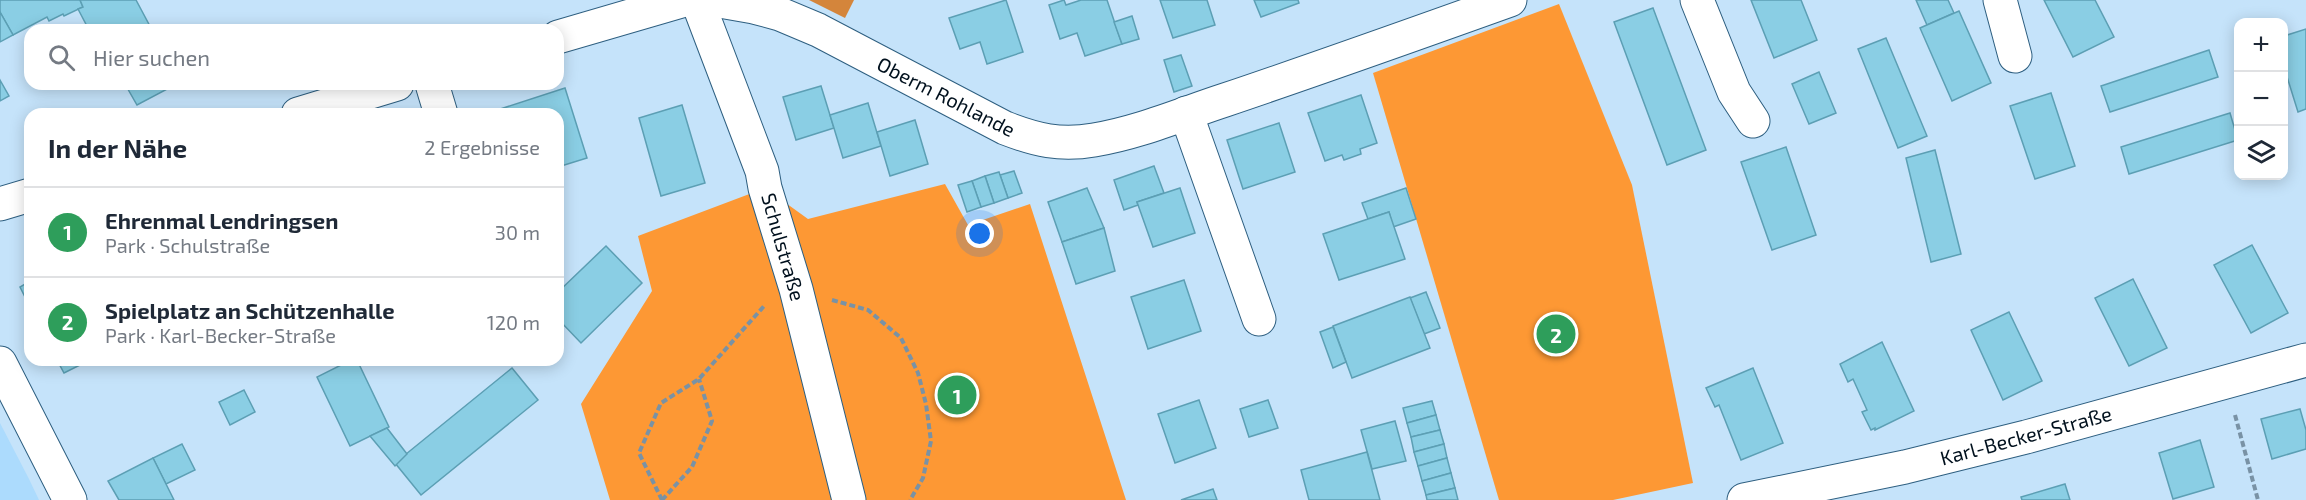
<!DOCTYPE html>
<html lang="de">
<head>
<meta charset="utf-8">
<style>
  body { margin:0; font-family:"Exo 2",sans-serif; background:#f6f6f7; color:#1f2937 }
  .controls { position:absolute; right:18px; top:18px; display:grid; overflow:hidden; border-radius:12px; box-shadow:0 3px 15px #0003 }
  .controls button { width:54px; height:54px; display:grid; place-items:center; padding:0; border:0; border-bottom:2px solid #e0e1e3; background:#fff; color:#1f2937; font:30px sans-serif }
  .you { position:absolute; left:980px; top:234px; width:21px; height:21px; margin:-15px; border:4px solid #fff; border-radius:50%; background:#1a73e8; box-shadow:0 0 0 9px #1a73e833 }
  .badge { display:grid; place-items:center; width:39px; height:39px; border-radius:50%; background:#0f766e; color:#fff; font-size:20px; font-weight:700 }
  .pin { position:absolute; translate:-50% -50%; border:3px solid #fff; box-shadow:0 2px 6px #0006 }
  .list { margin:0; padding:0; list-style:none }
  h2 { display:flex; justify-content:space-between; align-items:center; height:78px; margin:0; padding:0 24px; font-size:26px }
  h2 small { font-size:20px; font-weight:400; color:#747a83 }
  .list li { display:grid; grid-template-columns:39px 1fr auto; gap:18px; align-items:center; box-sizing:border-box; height:90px; padding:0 24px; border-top:2px solid #e0e1e3 }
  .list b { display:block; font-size:22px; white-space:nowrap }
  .list p { margin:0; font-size:20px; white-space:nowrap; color:#747a83 }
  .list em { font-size:20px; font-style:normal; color:#747a83 }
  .icon { flex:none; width:33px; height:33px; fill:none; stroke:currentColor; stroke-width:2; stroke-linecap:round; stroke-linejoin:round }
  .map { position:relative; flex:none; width:2306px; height:500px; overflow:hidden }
  .search { position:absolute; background:#fff; box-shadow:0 3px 15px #0003; left:24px; top:24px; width:540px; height:66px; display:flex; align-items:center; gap:15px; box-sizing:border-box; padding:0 21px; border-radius:18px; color:#747a83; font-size:22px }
  .panel { position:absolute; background:#fff; box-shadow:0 3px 15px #0003; left:24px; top:108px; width:540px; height:258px; border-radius:18px }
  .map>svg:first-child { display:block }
</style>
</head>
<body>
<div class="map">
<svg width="2306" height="500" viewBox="0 0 2306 500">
  <rect width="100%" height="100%" fill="#c5e3fa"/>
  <polygon fill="#acdbfd" points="0,423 29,479 39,500 0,500"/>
  <g fill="#fd9834">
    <polygon points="1559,4 1632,185 1693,483 1613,500 1499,500 1373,73"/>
    <polygon points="945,184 968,225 1030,204 1126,500 610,500 581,404 652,291 638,236 765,188 808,219"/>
  </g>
  <polygon fill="#d4853b" points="809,0 854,0 845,18"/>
  <g fill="#8acee4" stroke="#5c9fb4" stroke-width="1.5">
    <polygon points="0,0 80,0 83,7 64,16 63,14 49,21 47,17 13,35 0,12"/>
    <polygon points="80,0 136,0 152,30 89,30 78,9 83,7"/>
    <polygon points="1006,0 1023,52 987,64 980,42 960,49 949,18"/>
    <polygon points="1064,0 1066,5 1081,0 1107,0 1122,44 1085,56 1077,33 1060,39 1049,5"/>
    <polygon points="1160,0 1207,0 1215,25 1173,38"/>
    <polygon points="1254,0 1298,0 1299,3 1261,17"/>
    <polygon points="1751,0 1801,0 1817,40 1774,58"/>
    <polygon points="1916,0 1948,0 1954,13 1927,25"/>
    <polygon points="2044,0 2095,0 2114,37 2073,57"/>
    <polygon points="1653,8 1706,150 1667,165 1614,22"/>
    <polygon points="1959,11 1991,83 1952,101 1920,28"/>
    <polygon points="0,12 13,35 0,42"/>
    <polygon points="1132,16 1139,39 1122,44 1114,22"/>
    <polygon points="2306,29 2306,109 2298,112 2284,67 2284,36"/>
    <polygon points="1886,38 1927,136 1898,148 1858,49"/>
    <polygon points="2209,50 2218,77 2110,112 2101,86"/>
    <polygon points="1181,55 1192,86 1174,92 1164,60"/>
    <polygon points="1819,72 1836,113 1809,124 1792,84"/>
    <polygon points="0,80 9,96 0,101"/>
    <polygon points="125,84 172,84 173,86 137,105"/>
    <polygon points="821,86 834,128 796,140 783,97"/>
    <polygon points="565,88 587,158 558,167 558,114 488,113"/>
    <polygon points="2051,93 2075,166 2035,179 2010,106"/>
    <polygon points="1361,95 1377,143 1360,149 1361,154 1344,160 1342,155 1325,161 1308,113"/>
    <polygon points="868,103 881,146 843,158 830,115"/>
    <polygon points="682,105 705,183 661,196 639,118"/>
    <polygon points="2230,113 2238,140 2129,174 2121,147"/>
    <polygon points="915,120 928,164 890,176 877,132"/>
    <polygon points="1279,123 1295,172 1243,189 1227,140"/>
    <polygon points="1786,147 1816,235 1772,250 1741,162"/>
    <polygon points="1935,150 1961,254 1931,262 1906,158"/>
    <polygon points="1154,166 1164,193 1137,202 1138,205 1124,210 1114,180"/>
    <polygon points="1014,171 1022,193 1008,198 1000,175"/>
    <polygon points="999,172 1008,198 994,203 985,176"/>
    <polygon points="985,176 994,203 981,207 972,181"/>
    <polygon points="972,181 981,207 967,212 958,185"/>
    <polygon points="1087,188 1104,228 1062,242 1048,202"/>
    <polygon points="1180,188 1195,233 1153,247 1137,202"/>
    <polygon points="1406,188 1416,219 1393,227 1389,212 1368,219 1362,203"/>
    <polygon points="1389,212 1405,259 1339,280 1323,234"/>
    <polygon points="1104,228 1115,271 1076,284 1062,242"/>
    <polygon points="2252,245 2288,313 2251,333 2214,265"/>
    <polygon points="606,246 642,283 581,343 558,319 558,292"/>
    <polygon points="2133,279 2167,348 2129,366 2095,298"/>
    <polygon points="1184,280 1201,331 1148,349 1131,297"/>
    <polygon points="30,281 30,307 20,287"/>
    <polygon points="1426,292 1440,328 1424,334 1410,298"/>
    <polygon points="1410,297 1430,348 1352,378 1333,326"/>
    <polygon points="2009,312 2042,381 2003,400 1971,330"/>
    <polygon points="1333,327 1346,362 1333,368 1320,332"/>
    <polygon points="1882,342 1914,411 1875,430 1875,428 1871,430 1862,412 1867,410 1853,379 1848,382 1840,364"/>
    <polygon points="57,360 90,360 64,373"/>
    <polygon points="351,360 357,360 389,427 350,446 317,377"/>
    <polygon points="512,368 538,400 421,495 395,463"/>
    <polygon points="1753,368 1783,443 1741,460 1719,405 1715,407 1706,388"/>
    <polygon points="244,390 255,412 230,425 219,402"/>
    <polygon points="1199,400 1216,448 1175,463 1158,414"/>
    <polygon points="1268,400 1278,428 1249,437 1240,409"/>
    <polygon points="1432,401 1436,415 1407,423 1403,408"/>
    <polygon points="2300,409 2306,430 2306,449 2272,459 2261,419"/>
    <polygon points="1436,415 1440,430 1411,437 1407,423"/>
    <polygon points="1395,421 1406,461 1372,469 1361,430"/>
    <polygon points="387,428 407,454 395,466 370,436"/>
    <polygon points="1440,430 1444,444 1414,452 1411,437"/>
    <polygon points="2200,440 2214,487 2173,499 2159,453"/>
    <polygon points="182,444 195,470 166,484 153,458"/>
    <polygon points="1444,444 1447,458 1418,466 1414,452"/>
    <polygon points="1367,452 1380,500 1309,500 1301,470"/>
    <polygon points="153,458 174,500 119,500 108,481"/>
    <polygon points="1447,458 1451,473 1422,481 1418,466"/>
    <polygon points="1451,473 1455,488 1426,495 1422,481"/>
    <polygon points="2065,484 2070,500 2022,500 2021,497"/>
    <polygon points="1455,488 1458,500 1427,500 1426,495"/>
    <polygon points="1213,489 1217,500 1181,500"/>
  </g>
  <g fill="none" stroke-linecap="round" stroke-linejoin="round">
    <defs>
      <g id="minor">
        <polyline points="697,0 762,171 765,188 796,289 849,500"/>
        <path d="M714,0L754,7L780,14L818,30L1005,128C1036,140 1060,146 1094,140C1138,133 1182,114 1225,100C1320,68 1415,34 1510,0"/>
        <polyline points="1697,0 1734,92 1753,121"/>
        <polyline points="2000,0 2015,56"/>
        <polyline points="558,37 685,0"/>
        <polyline points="432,84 441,114"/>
        <polyline points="1186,113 1259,319"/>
        <polyline points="298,114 397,84"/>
        <polyline points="0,204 30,195"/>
        <polyline points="0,363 70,500"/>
        <polyline points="1744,500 1905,467 2026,437 2306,360"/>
      </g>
    </defs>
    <use href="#minor" stroke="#2e5f80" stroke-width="35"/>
    <g stroke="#7992a5" stroke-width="4" stroke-dasharray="6 3" stroke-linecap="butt">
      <polyline points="832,300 868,310 901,338 918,373 926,404 931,441 923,478 910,500"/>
      <polyline points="2235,415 2258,500"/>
      <polyline points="662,500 639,453 661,403 699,379 765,305"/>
      <polyline points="662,500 692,467 712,421 699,379"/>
    </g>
    <use href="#minor" stroke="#fff" stroke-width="33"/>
  </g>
  <g text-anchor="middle" stroke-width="4.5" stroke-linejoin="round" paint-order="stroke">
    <g font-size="20" fill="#00101d" stroke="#fff">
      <text transform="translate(946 97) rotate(27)" y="7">Oberm Rohlande</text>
      <text transform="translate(783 247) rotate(74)" y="7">Schulstraße</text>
      <text transform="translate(2026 436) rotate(-15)" y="7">Karl-Becker-Straße</text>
    </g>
  </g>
</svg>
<div class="controls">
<button>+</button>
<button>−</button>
<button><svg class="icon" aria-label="layers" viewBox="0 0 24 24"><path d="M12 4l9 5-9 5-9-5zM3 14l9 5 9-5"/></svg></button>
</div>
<div class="you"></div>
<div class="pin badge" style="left:957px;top:395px;background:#2e9e5b">1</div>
<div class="pin badge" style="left:1556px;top:334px;background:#2e9e5b">2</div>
<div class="search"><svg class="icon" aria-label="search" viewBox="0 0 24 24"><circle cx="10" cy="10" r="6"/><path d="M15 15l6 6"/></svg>Hier suchen</div>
<section class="panel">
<h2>In der Nähe<small>2 Ergebnisse</small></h2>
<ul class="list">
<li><span class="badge" style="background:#2e9e5b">1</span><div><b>Ehrenmal Lendringsen</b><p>Park · Schulstraße</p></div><em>30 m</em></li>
<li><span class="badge" style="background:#2e9e5b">2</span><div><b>Spielplatz an Schützenhalle</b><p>Park · Karl-Becker-Straße</p></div><em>120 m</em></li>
</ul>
</section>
</div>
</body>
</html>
